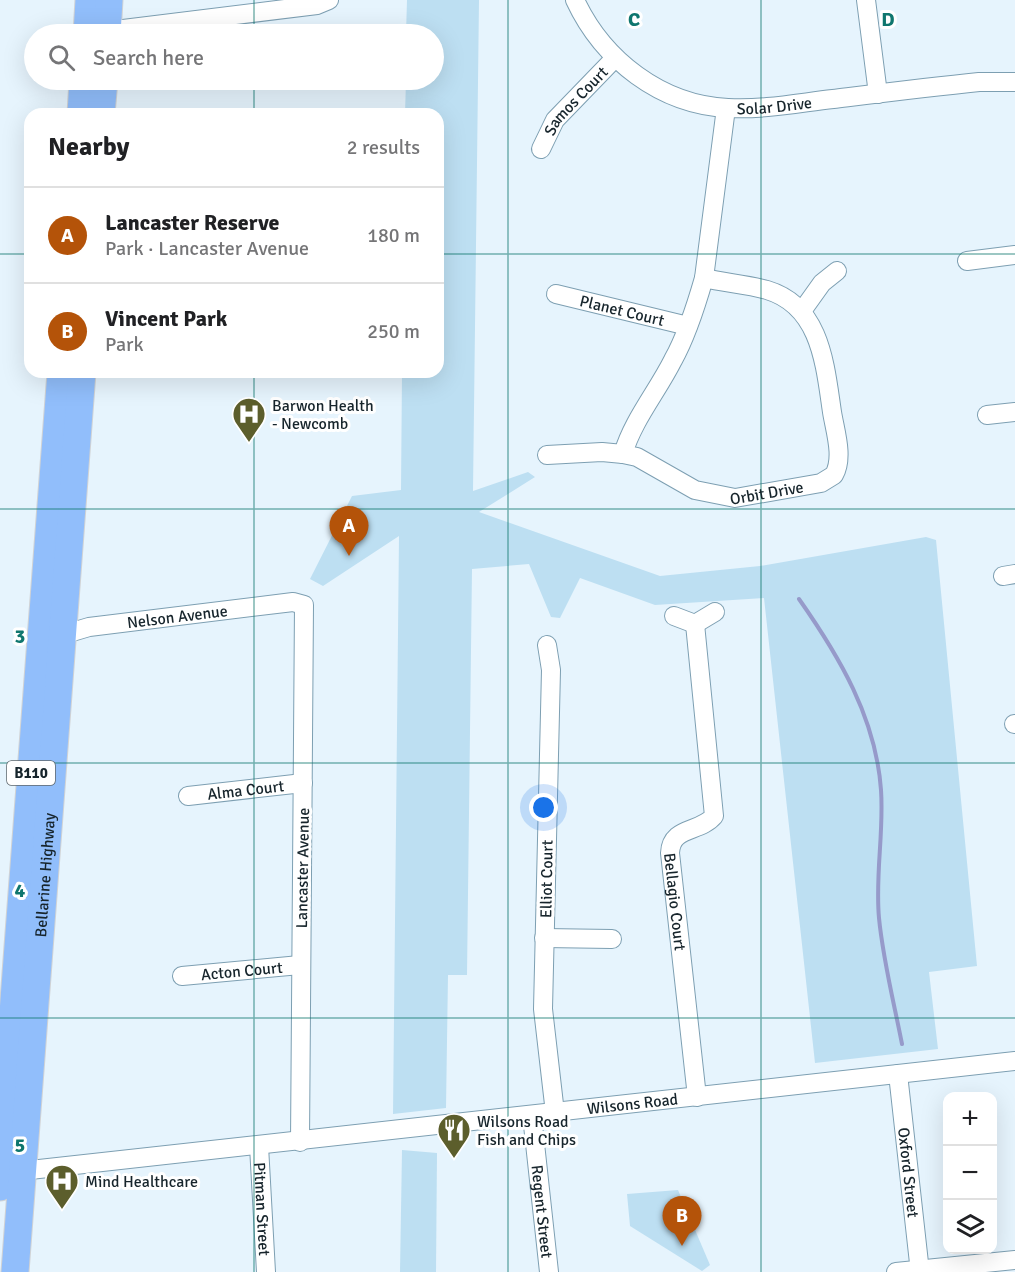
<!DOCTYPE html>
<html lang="en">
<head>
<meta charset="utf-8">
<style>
  body { margin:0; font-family:Signika,sans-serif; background:#f6f6f6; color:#202124 }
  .controls { position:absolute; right:18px; bottom:18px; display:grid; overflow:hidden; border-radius:12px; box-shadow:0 6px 24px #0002 }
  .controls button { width:54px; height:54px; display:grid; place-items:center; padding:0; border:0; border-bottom:2px solid #e0e0e0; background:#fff; color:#202124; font:30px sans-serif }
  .you { position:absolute; left:544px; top:808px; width:21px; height:21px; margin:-15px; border:4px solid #fff; border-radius:50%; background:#1a73e8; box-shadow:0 0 0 9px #1a73e833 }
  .badge { display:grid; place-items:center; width:39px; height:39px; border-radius:50%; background:#b45309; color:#fff; font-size:20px; font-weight:700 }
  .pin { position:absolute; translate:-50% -50px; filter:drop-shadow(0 2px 3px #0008) }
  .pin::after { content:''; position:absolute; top:32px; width:21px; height:18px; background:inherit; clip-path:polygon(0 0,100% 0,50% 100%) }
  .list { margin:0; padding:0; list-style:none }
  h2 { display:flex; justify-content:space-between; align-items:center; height:78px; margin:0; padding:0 24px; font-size:26px }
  h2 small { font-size:20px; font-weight:400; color:#757577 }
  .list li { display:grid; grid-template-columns:39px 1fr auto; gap:18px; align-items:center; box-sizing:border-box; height:96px; padding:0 24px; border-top:2px solid #e0e0e0 }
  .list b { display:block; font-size:22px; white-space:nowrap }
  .list p { margin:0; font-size:20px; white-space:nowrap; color:#757577 }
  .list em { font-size:20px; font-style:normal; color:#757577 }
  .icon { flex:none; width:33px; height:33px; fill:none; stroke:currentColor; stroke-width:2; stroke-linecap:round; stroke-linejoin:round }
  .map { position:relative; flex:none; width:1015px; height:1272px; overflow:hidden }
  .search { position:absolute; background:#fff; box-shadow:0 6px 24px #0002; left:24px; top:24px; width:420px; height:66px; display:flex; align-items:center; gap:15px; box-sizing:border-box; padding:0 21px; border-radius:33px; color:#757577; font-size:22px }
  .panel { position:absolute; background:#fff; box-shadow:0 6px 24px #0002; left:24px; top:108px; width:420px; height:270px; border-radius:18px }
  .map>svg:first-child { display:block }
</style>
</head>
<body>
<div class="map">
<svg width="1015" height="1272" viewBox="0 0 1015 1272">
  <rect width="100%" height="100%" fill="#e6f4fd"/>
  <g fill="#bddff2">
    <polygon points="407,0 479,0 473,491 528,472 535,477 479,512 660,576 760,566 926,537 936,540 977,966 929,972 938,1049 815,1063 764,598 655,605 580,578 560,618 551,617 529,564 472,569 467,975 448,975 446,1108 393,1114 399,536 323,586 310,579 352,496 401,490 402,372 438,372 438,114 405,114 406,80 434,80 434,34 406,34"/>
    <polygon points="402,1150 437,1153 436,1272 400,1272"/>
    <polygon points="678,1190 710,1265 702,1271 630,1226 627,1194"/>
  </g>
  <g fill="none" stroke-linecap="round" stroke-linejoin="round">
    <path stroke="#969aca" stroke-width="4" d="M799,599C839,656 876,718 881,790C884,833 875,875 879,918C883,960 894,1003 902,1044"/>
    <defs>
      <g id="minor">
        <path id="s1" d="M575,0C603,60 661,105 728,108C763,110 798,103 833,99C882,93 930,87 979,82H1015"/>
        <polyline points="866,0 878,94"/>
        <polyline points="107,31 317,5 329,0"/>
        <path id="s2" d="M541,149L555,120L615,58"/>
        <polyline points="967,261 1015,255"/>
        <path id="s3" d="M556,294L688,326"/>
        <polyline points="802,311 822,283 837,271"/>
        <polyline points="987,415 1015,412"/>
        <path d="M623,454C633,420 657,392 673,360C687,335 696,306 704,278L726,108"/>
        <path id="s4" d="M547,455L602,452L623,454L637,457L695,490L735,498L821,483L834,475C844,457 835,431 832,412C825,365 821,306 767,290C746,284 725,283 704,278"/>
        <polyline points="1003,576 1015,574"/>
        <polyline points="674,616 695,624 715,612"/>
        <path id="s5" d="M695,624L714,816C700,833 671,826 670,853L697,1097"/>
        <path id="s6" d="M62,635L89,627L293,602L304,605L300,1142"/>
        <polyline points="547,645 551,670 543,1009 555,1113"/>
        <polyline points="1014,724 1015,724"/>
        <path id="s7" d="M188,796L303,783"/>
        <polyline points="544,938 612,939"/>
        <path id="s8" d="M182,976L300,965"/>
        <path id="s9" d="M898,1074L920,1272"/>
        <path id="s10" d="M532,1116L549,1272"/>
        <path id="s11" d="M259,1146L266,1272"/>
        <path id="s12" d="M12,1172L1015,1061"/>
        <polyline points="896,1272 1015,1260"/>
      </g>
      <g id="highway">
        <polyline points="87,34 89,0"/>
        <polyline points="107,34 109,0"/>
        <polyline points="81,114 83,80"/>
        <polyline points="101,114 104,80"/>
        <polyline points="0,1187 61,372"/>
        <path id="s13" d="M15,1272L82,372"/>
      </g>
    </defs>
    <use href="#minor" stroke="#7d9fb2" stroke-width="20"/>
    <use href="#highway" stroke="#d1d3d5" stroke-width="29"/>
    <use href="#minor" stroke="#fff" stroke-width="18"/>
    <use href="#highway" stroke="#91befb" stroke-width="27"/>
  </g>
  <path fill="none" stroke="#0f766e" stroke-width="1.5" stroke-opacity="0.55" d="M254,0V34M508,0V1272M761,0V1272M254,80V114M0,254H30M438,254H1015M254,372V1272M0,509H1015M0,763H1015M0,1018H1015"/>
  <defs>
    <symbol id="hospital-pin" viewBox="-11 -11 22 30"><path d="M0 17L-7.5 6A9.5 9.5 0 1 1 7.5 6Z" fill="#5c5e2c" stroke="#fff"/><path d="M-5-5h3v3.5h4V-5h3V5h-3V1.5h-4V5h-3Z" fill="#fff"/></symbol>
    <symbol id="restaurant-pin" viewBox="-11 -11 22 30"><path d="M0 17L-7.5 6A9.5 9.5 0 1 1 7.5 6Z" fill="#5c5e2c" stroke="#fff"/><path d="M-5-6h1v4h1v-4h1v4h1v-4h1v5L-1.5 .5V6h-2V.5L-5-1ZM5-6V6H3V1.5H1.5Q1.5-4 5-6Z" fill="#fff"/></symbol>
  </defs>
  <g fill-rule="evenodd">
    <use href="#hospital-pin" x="230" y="395" width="38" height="52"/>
    <use href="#restaurant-pin" x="435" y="1111" width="38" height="52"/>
    <use href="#hospital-pin" x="43" y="1162" width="38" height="52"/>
  </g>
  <g text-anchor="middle" stroke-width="6" stroke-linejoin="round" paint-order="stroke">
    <rect fill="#fff" stroke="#5d666b" stroke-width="1.5" x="7" y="761" width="48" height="24" rx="4.5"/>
    <g font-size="15" font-weight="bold" fill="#17252c">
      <text x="31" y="778">B110</text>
    </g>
    <g font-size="16" fill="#17252c" stroke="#fff">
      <text dy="6" stroke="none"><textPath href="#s2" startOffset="60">Samos Court</textPath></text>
      <text dy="6" stroke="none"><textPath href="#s1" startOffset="243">Solar Drive</textPath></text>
      <text dy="6" stroke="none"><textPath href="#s3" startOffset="68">Planet Court</textPath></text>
      <text dy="6" stroke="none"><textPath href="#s4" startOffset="230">Orbit Drive</textPath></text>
      <text dy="6" stroke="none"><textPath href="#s6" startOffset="117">Nelson Avenue</textPath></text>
      <text dy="6" stroke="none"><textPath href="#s7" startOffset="58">Alma Court</textPath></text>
      <text transform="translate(302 868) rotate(-89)" y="6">Lancaster Avenue</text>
      <text dy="6" stroke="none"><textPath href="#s13" startOffset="398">Bellarine Highway</textPath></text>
      <text transform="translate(546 879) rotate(-89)" y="6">Elliot Court</text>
      <text dy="6" stroke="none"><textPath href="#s5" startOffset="303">Bellagio Court</textPath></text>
      <text dy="6" stroke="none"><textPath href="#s8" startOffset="60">Acton Court</textPath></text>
      <text dy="6" stroke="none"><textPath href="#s12" startOffset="624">Wilsons Road</textPath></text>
      <text dy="6" stroke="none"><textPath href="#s9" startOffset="99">Oxford Street</textPath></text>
      <text dy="6" stroke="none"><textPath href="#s11" startOffset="63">Pitman Street</textPath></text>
      <text dy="6" stroke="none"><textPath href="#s10" startOffset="96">Regent Street</textPath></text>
    </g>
    <g font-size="16" fill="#17252c" stroke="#fff" text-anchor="start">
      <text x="272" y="411">Barwon Health<tspan x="272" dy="18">- Newcomb</tspan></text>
      <text x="477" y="1127">Wilsons Road<tspan x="477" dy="18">Fish and Chips</tspan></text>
      <text x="85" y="1187">Mind Healthcare</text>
    </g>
  </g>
  <g font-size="20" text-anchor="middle" font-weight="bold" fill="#0f766e" stroke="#fff" stroke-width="6" stroke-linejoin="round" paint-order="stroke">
    <text x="634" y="26">C</text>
    <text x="888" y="26">D</text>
    <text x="20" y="643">3</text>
    <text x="20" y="897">4</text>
    <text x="20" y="1152">5</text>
  </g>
</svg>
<div class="controls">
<button>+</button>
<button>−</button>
<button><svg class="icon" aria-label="layers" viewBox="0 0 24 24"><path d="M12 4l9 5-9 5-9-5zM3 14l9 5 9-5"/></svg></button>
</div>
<div class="you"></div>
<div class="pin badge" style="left:349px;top:556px">A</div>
<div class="pin badge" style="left:682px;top:1246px">B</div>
<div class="search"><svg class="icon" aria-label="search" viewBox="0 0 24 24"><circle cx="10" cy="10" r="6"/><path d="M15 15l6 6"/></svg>Search here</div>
<section class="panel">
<h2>Nearby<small>2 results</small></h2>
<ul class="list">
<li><span class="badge">A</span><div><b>Lancaster Reserve</b><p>Park · Lancaster Avenue</p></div><em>180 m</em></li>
<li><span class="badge">B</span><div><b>Vincent Park</b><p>Park</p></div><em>250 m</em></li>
</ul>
</section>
</div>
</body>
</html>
